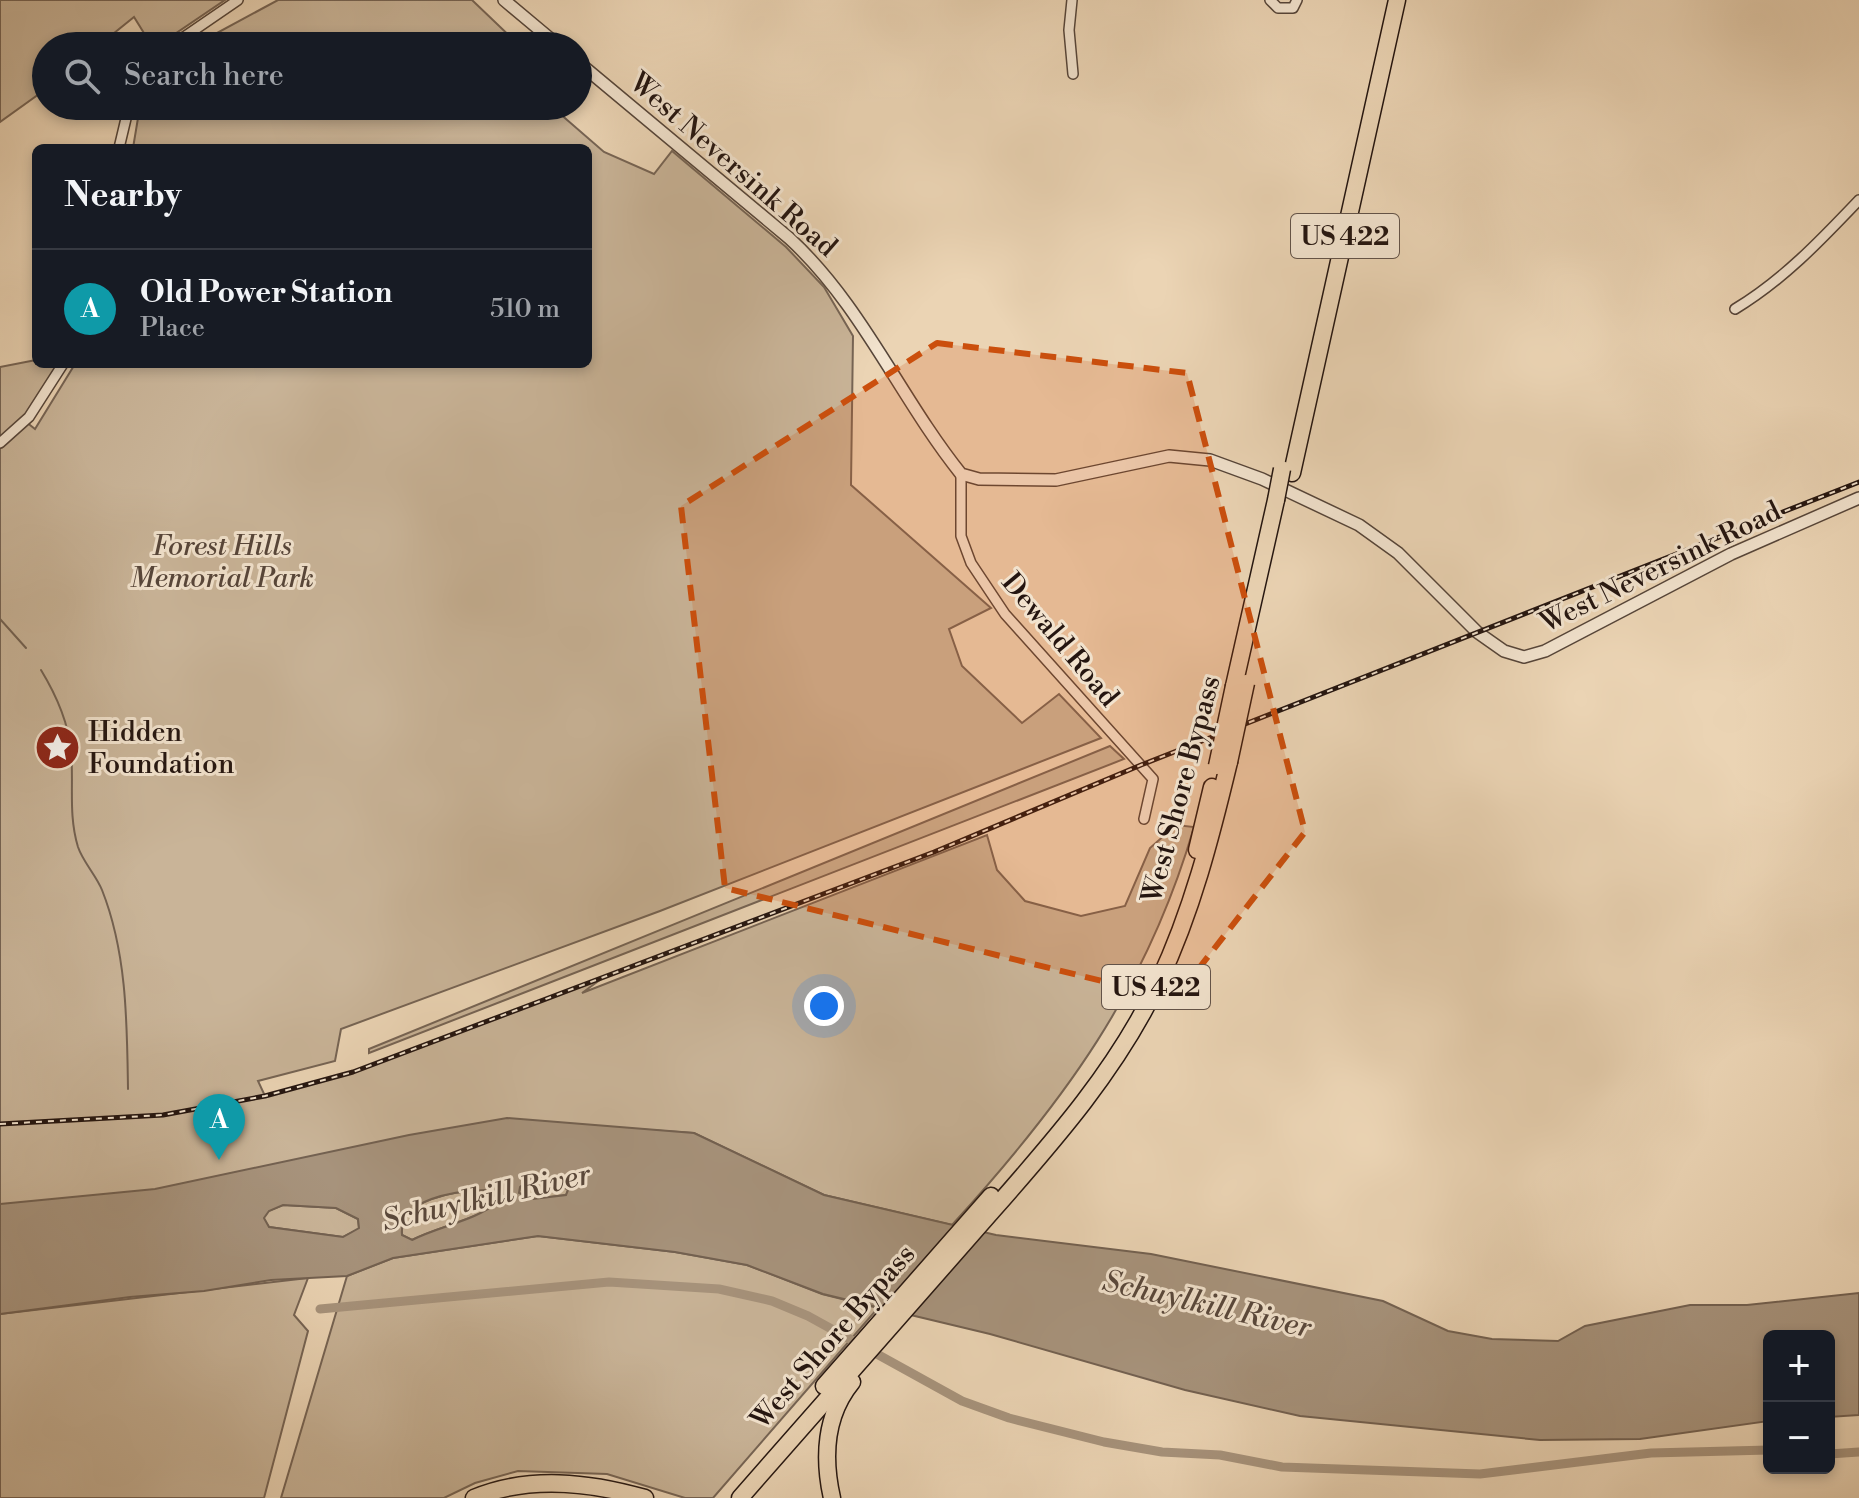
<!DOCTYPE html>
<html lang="en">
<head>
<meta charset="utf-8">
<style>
  body { margin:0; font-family:"Libre Bodoni",serif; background:#20242c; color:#f1f3f6 }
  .controls { position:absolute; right:24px; bottom:24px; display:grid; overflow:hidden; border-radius:12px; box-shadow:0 4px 12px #0003 }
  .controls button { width:72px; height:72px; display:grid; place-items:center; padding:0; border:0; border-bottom:2px solid #363941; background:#171b24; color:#f1f3f6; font:40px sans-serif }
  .you { position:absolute; left:824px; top:1006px; width:28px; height:28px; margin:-20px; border:6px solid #fff; border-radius:50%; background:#1a73e8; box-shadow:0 0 0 12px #1a73e833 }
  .badge { display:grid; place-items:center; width:52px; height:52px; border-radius:50%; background:#c59692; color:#fff; font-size:26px; font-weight:700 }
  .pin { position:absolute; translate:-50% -66px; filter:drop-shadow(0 2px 4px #0008) }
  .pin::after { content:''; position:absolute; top:42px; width:28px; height:24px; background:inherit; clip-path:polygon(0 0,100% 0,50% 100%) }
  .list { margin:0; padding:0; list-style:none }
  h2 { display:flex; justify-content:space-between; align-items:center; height:104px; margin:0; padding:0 32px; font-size:34px }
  h2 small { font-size:26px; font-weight:400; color:#9ea1a6 }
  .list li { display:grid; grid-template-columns:52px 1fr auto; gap:24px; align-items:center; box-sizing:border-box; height:120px; padding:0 32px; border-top:2px solid #363941 }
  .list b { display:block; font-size:30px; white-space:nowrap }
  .list p { margin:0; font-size:26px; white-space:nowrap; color:#9ea1a6 }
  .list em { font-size:26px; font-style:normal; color:#9ea1a6 }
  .icon { flex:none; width:44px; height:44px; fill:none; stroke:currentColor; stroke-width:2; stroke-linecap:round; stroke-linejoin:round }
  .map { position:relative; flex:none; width:1859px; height:1498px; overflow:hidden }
  .search { position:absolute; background:#171b24; box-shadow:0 4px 12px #0003; left:32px; top:32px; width:560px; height:88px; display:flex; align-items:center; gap:20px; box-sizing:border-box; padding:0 28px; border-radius:44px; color:#9ea1a6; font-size:30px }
  .panel { position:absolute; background:#171b24; box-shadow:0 4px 12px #0003; left:32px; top:144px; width:560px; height:224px; border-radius:12px }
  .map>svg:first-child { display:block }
</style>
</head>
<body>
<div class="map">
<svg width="1859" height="1498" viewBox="0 0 1859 1498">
  <rect width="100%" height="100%" fill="#ebd4b4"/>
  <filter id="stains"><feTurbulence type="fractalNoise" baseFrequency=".0025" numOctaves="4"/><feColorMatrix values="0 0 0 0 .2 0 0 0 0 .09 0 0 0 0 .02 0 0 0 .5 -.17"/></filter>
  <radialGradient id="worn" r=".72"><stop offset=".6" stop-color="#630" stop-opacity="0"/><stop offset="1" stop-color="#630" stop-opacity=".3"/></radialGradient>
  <g fill="#c9b498" stroke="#766454" stroke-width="2">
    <polygon points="0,0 225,0 157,46 152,46 134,17 98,46 46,46 46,89 0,122"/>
    <polygon points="278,0 472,0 520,46 193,46"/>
    <path d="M140,106H551L604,152L654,174L672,151L786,247L824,287L853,336L851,485L991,608L949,629L962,666L1022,723L1059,694L1101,738L660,911L341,1029L335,1061L258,1081L265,1096L353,1072L604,977L582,993L987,835L997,870L1025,901L1081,916L1125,906L1150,848L1176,825L1194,827C1147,989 1064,1102 952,1225L824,1195L694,1133L634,1129L545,1159L0,1251V367L36,360V364H63L25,421L35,429L75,364H588V148H133Z"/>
    <polygon points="1110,746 1124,759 369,1053 369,1049"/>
    <polygon points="542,1176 556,1181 568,1190 566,1195 533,1199 519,1193 520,1187 531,1178"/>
    <path d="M485,1190L497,1196L498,1202C475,1221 439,1226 412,1240L402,1235C398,1198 457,1191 485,1190Z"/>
    <polygon points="283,1205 336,1208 358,1219 359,1229 343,1237 269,1227 263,1218 268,1211"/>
    <polygon points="538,1236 675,1252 747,1265 822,1294 878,1308 713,1498 685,1498 607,1474 518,1471 475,1483 444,1498 281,1498 347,1276 393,1258"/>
    <polygon points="308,1278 294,1315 308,1331 264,1498 0,1498 0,1314"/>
  </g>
  <path fill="#a7937c" stroke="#736151" stroke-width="2" fill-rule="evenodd" d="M507,1118L694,1133L824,1195L996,1235L1151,1254L1383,1301L1448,1331L1492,1339L1558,1341L1585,1326L1690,1305H1747L1859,1293V1415L1829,1417V1336H1769V1421L1640,1439L1540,1440L1300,1416L1185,1390L990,1334L823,1294L747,1265L675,1252L538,1236L393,1258L347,1276L271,1280L204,1291L130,1297L0,1314V1204L155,1189L409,1135ZM542,1176L556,1181L568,1190L566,1195L533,1199L519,1193L520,1187L531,1178ZM485,1190L497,1197L498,1202C475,1221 439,1226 412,1240L402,1235C398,1198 457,1191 485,1190ZM283,1205L336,1208L358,1219L359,1228L343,1237L269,1227L264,1218L269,1211Z"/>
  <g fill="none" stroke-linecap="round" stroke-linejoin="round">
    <g stroke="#736151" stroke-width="2">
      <polyline points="0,619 26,648"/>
      <path d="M41,670C55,693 68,722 71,750C74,783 68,814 78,847C83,862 96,875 102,890C127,953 127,1023 128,1089"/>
    </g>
    <g stroke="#a7937c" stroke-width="9">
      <polyline points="320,1309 609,1282 719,1289 772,1301 808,1316 962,1401 1009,1418 1104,1442 1162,1452 1220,1455 1282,1467 1480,1474 1651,1453 1769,1450"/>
      <polyline points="1829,1454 1859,1452"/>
    </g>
    <defs>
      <g id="minor">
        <polyline points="1072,0 1069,30 1073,74"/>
        <polyline points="1270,0 1278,8 1293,8 1297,0"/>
        <polyline points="171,46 238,0"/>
        <polyline points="119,148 129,106"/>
        <path d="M1735,309C1783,280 1820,241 1859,200"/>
        <polyline points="0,443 29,417 63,364"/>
        <polyline points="961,474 961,536 971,563 1005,614 1153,779 1144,819"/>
      </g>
      <g id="tertiary">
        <polyline points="504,0 559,46"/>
        <path d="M578,62L789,238C862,305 900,398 961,474L979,479L1056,480L1169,456L1210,460L1262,479L1359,525L1398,553L1477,632L1504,651L1524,657L1545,651L1731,554L1859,498"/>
      </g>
      <g id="motorway">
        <polyline points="1292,473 1397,0"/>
        <polyline points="1234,686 1276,500"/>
        <polyline points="1197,850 1212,787"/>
        <polyline points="824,1386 991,1196"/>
        <path d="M474,1498C529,1475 589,1482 645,1498"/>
        <path d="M740,1498C817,1410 895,1322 972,1234C1041,1155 1114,1077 1159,981C1192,911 1211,837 1229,762"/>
        <path d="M832,1498C823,1458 825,1415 852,1382"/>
      </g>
    </defs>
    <use href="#minor" stroke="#564539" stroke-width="12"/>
    <use href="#tertiary" stroke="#564539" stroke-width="14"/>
    <use href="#motorway" stroke="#241510" stroke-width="19"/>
    <use href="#minor" stroke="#f2e3ce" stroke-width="9"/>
    <use href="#tertiary" stroke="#f2e3ce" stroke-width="11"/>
    <use href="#motorway" stroke="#ebd4b4" stroke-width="16"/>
    <defs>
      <polyline id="rail" points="0,1124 163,1115 265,1096 353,1072 934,852 1141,765 1859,482"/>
    </defs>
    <use href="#rail" stroke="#241510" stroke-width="5"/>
    <use href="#rail" stroke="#f2e3ce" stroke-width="2" stroke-dasharray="6" stroke-linecap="butt"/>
    <defs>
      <g id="motorway-bridge">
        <polyline points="1276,500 1282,469"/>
        <polyline points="1229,762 1246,683"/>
        <polyline points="1217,766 1234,686"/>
      </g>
    </defs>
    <use href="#motorway-bridge" stroke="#241510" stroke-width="19" stroke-linecap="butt"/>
    <use href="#motorway-bridge" stroke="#ebd4b4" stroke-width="16"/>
  </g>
  <path fill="#cb4f0d" fill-opacity="0.2" stroke="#cb4f0d" stroke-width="6" stroke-dasharray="16 10" stroke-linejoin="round" d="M937,343L1187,373L1305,832L1175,999L725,888L681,506Z"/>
  <defs>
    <symbol id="sight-disc" viewBox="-11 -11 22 22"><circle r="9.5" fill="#8f2418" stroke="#f2e3ce"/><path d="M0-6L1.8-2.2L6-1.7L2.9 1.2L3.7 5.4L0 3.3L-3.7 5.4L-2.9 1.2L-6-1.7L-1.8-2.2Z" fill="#fff"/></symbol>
  </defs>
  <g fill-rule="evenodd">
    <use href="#sight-disc" x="32" y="722" width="51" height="51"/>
  </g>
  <g text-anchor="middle" stroke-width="6" stroke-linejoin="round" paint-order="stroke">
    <g fill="#f2e3ce" stroke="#625349" stroke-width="2">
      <rect x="1291" y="214" width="108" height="44" rx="6"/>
      <rect x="1102" y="965" width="108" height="44" rx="6"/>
    </g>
    <g font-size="26" font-weight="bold" fill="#241510">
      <text x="1345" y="245">US 422</text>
      <text x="1156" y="996">US 422</text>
    </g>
    <g font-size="28" fill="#241510" stroke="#f2e3ce">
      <text transform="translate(734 164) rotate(41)" y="10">West Neversink Road</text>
      <text transform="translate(1660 566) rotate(-26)" y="10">West Neversink Road</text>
      <text transform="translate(1061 639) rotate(50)" y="10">Dewald Road</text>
      <text transform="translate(1180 789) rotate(-75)" y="10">West Shore Bypass</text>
      <text transform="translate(832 1336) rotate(-49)" y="10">West Shore Bypass</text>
    </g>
    <g font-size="28" font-style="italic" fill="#564539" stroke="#f2e3ce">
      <text x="222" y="555">Forest Hills<tspan x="222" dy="32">Memorial Park</tspan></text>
    </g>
    <g font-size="28" fill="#241510" stroke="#f2e3ce" text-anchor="start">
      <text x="88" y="741">Hidden<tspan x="88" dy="32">Foundation</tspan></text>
    </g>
    <g font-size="30" font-style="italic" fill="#58473b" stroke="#f2e3ce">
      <text transform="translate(486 1197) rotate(-13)" y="10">Schuylkill River</text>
      <text transform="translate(1207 1304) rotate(13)" y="10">Schuylkill River</text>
    </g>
  </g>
  <rect width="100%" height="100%" filter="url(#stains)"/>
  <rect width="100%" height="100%" fill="url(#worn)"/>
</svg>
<div class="controls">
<button>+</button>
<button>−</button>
</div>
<div class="you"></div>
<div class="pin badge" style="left:219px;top:1160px;background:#0f9aa8">A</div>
<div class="search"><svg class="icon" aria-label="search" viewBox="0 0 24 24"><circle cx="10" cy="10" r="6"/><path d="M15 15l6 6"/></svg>Search here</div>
<section class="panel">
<h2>Nearby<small></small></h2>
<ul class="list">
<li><span class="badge" style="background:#0f9aa8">A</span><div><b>Old Power Station</b><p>Place</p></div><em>510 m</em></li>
</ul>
</section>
</div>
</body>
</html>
